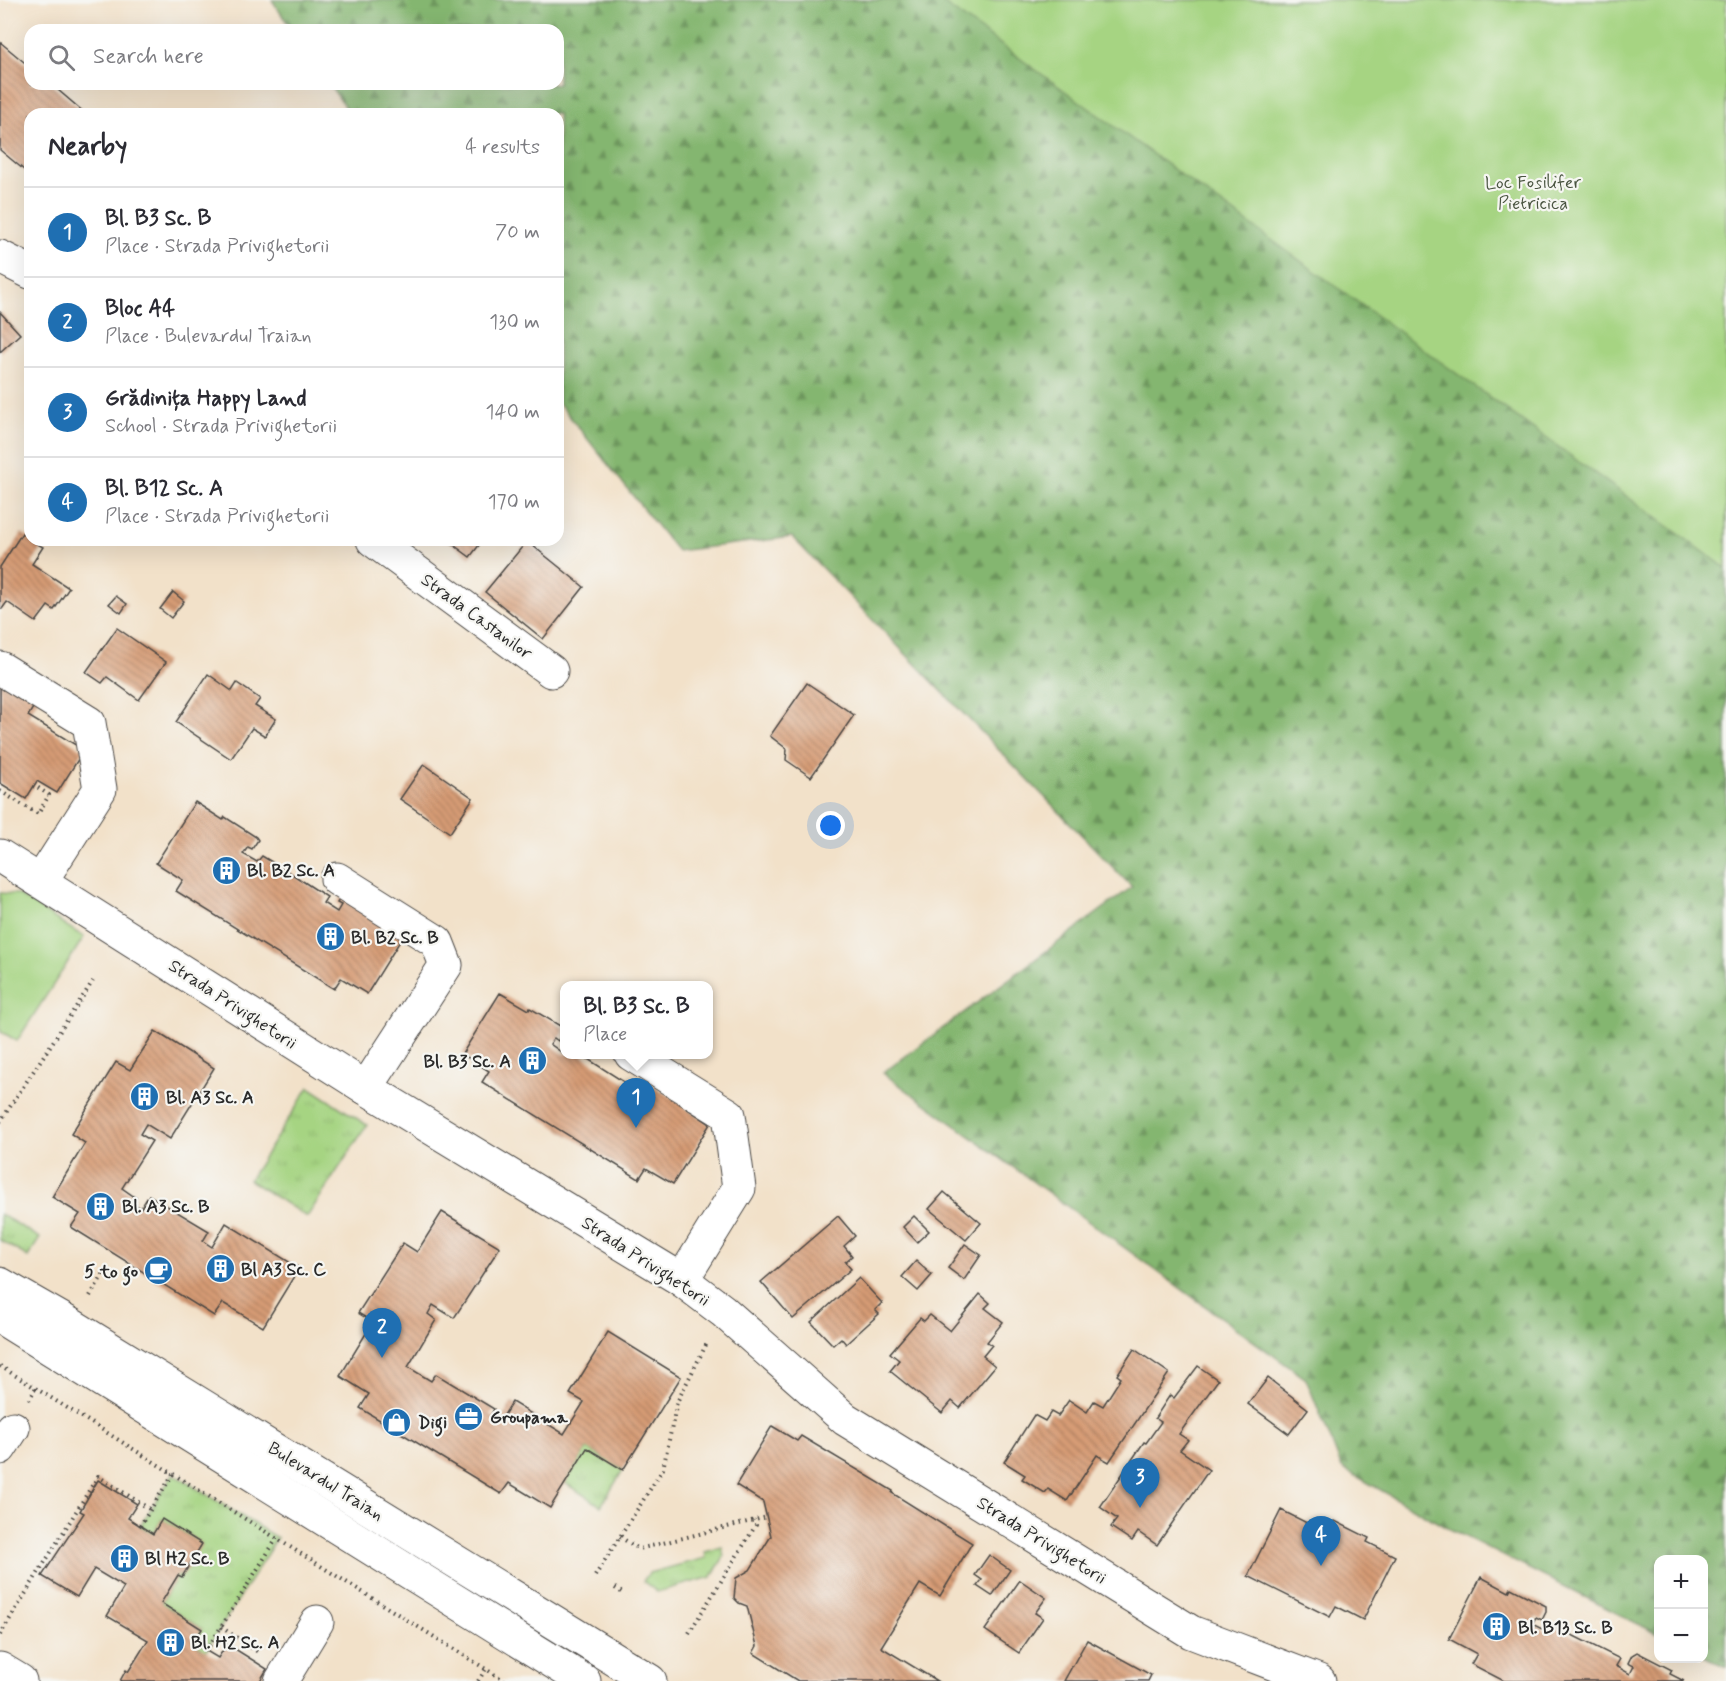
<!DOCTYPE html>
<html lang="en">
<head>
<meta charset="utf-8">
<style>
  body { margin:0; font-family:Mynerve,sans-serif; background:#f2f2f3; color:#2b2b33 }
  .controls { position:absolute; right:18px; bottom:18px; display:grid; overflow:hidden; border-radius:12px; box-shadow:0 6px 24px #0002 }
  .controls button { width:54px; height:54px; display:grid; place-items:center; padding:0; border:0; border-bottom:2px solid #e1e1e2; background:#fff; color:#2b2b33; font:30px sans-serif }
  .you { position:absolute; left:831px; top:826px; width:21px; height:21px; margin:-15px; border:4px solid #fff; border-radius:50%; background:#1a73e8; box-shadow:0 0 0 9px #1a73e833 }
  .badge { display:grid; place-items:center; width:39px; height:39px; border-radius:50%; background:#1f6fb2; color:#fff; font-size:20px; font-weight:700 }
  .pin { position:absolute; translate:-50% -50px; filter:drop-shadow(0 2px 3px #0008) }
  .pin::after { content:''; position:absolute; top:32px; width:21px; height:18px; background:inherit; clip-path:polygon(0 0,100% 0,50% 100%) }
  .popup { position:absolute; left:560px; top:981px; width:153px; height:78px; box-sizing:border-box; display:grid; place-content:center; border-radius:12px; background:#fff; filter:drop-shadow(0 2px 4px #0005); font-size:20px; white-space:nowrap; color:#7c7c81 }
  .popup b { font-size:22px; color:#2b2b33 }
  .popup::after { content:''; position:absolute; left:50%; top:100%; margin-left:-12px; border:12px solid transparent; border-top-color:#fff }
  .list { margin:0; padding:0; list-style:none }
  h2 { display:flex; justify-content:space-between; align-items:center; height:78px; margin:0; padding:0 24px; font-size:26px }
  h2 small { font-size:20px; font-weight:400; color:#7c7c81 }
  .list li { display:grid; grid-template-columns:39px 1fr auto; gap:18px; align-items:center; box-sizing:border-box; height:90px; padding:0 24px; border-top:2px solid #e1e1e2 }
  .list b { display:block; font-size:22px; white-space:nowrap }
  .list p { margin:0; font-size:20px; white-space:nowrap; color:#7c7c81 }
  .list em { font-size:20px; font-style:normal; color:#7c7c81 }
  .icon { flex:none; width:33px; height:33px; fill:none; stroke:currentColor; stroke-width:2; stroke-linecap:round; stroke-linejoin:round }
  .map { position:relative; flex:none; width:1726px; height:1681px; overflow:hidden }
  .search { position:absolute; background:#fff; box-shadow:0 6px 24px #0002; left:24px; top:24px; width:540px; height:66px; display:flex; align-items:center; gap:15px; box-sizing:border-box; padding:0 21px; border-radius:18px; color:#7c7c81; font-size:22px }
  .panel { position:absolute; background:#fff; box-shadow:0 6px 24px #0002; left:24px; top:108px; width:540px; height:438px; border-radius:18px }
  .map>svg:first-child { display:block }
</style>
</head>
<body>
<div class="map">
<svg width="1726" height="1681" viewBox="0 0 1726 1681">
  <defs>
    <pattern id="grass-tufts" width="24" height="20" patternUnits="userSpaceOnUse" patternTransform="scale(1.5)"><rect width="24" height="20" fill="#a6d482"/><path d="M3 7l-1-3M5 7V3M7 7l1-3M15 17l-1-3M17 17v-4M19 17l1-3" fill="none" stroke="#8fb670"/></pattern>
    <pattern id="forest-firs" width="22" height="20" patternUnits="userSpaceOnUse" patternTransform="scale(1.5)"><rect width="22" height="20" fill="#84b670"/><path d="M5 1l3.5 6h-7zM16 11l3.5 6h-7z" fill="#6c945c"/></pattern>
    <pattern id="building-back-hatch" width="6" height="6" patternUnits="userSpaceOnUse" patternTransform="scale(1.5)"><rect width="6" height="6" fill="#d69b75"/><path d="M-1 5l2 2M0 0l6 6M5-1l2 2" fill="none" stroke="#ae7f60"/></pattern>
  </defs>
  <rect width="100%" height="100%" fill="#f6f6f2"/>
  <filter id="ink" filterUnits="userSpaceOnUse"><feTurbulence type="fractalNoise" baseFrequency=".0167" numOctaves="2"/><feDisplacementMap in="SourceGraphic" scale="12" xChannelSelector="R" yChannelSelector="G"/><feConvolveMatrix kernelMatrix="1 2 1 2 8 2 1 2 1" color-interpolation-filters="sRGB"/></filter>
  <filter id="wash" filterUnits="userSpaceOnUse"><feTurbulence type="fractalNoise" baseFrequency=".008" numOctaves="4" result="noise"/><feDisplacementMap in="SourceGraphic" scale="24" xChannelSelector="R" yChannelSelector="G"/><feGaussianBlur stdDeviation="1.35" result="paint"/><feColorMatrix in="noise" values="0 0 0 0 0 0 0 0 0 0 0 0 0 0 0 0 0 1.4 0 .05"/><feComposite in="paint" operator="in"/></filter>
  <g filter="url(#wash)">
    <rect width="100%" height="100%" fill="#f2e1c9"/>
    <g fill="url(#grass-tufts)" stroke="#688056" stroke-width="1.5">
      <polygon points="309,1087 367,1125 307,1217 249,1180"/>
      <polygon points="0,1214 40,1238 28,1257 0,1240"/>
      <polygon points="587,1448 623,1470 601,1506 565,1483"/>
      <polygon points="173,1474 277,1538 206,1651 193,1643 202,1629 161,1603 178,1575 182,1576 202,1544 162,1519 153,1534 140,1526"/>
      <polygon points="722,1547 724,1557 711,1577 657,1592 643,1581 649,1573 706,1558 705,1552"/>
    </g>
    <polygon fill="url(#forest-firs)" stroke="#58704e" stroke-width="1.5" points="272,0 1726,0 1726,1667 1704,1656 1704,1560 1658,1560 1658,1634 1442,1525 1342,1468 1306,1379 883,1073 1132,887 792,537 677,551 558,402 558,114 350,114 329,84 558,84 558,30 292,30"/>
    <g fill="#a6d482" stroke="#688056" stroke-width="1.5">
      <polygon points="939,0 1726,0 1726,568"/>
      <polygon points="0,893 17,894 84,937 17,1041 0,1031"/>
    </g>
    <g id="blocks">
      <g fill="url(#building-back-hatch)">
        <polygon points="0,42 30,67 30,84 51,84 86,114 30,114 30,175 0,150"/>
        <polygon points="0,312 20,334 0,352"/>
        <polygon points="22,533 30,538 30,540 43,547 32,564 69,588 54,610 48,606 36,622 7,602 2,609 0,608 0,567"/>
        <polygon points="447,540 483,540 470,557"/>
        <polygon points="527,541 584,587 543,639 485,592"/>
        <polygon points="173,592 184,601 171,618 160,609"/>
        <polygon points="116,596 127,604 121,613 109,604"/>
        <polygon points="117,628 166,662 139,700 107,677 102,683 86,672"/>
        <polygon points="208,674 232,691 237,683 260,699 255,706 276,719 265,736 252,728 231,759 176,722"/>
        <polygon points="0,675 39,698 28,716 84,750 57,793 37,781 26,799 0,783"/>
        <polygon points="807,683 854,715 811,777 786,760 787,749 770,736"/>
        <polygon points="424,764 473,798 450,833 400,799"/>
        <polygon points="195,802 223,820 225,817 256,837 258,840 252,849 248,847 243,854 257,862 262,856 295,876 327,897 323,903 337,912 341,905 337,903 343,893 405,933 367,994 341,978 334,989 176,891 183,880 156,863"/>
        <polygon points="500,993 529,1010 530,1008 562,1027 564,1031 558,1041 554,1038 550,1044 564,1054 580,1054 632,1087 628,1094 643,1104 647,1096 643,1093 648,1084 684,1104 683,1106 710,1124 673,1184 646,1168 639,1179 482,1082 489,1071 462,1054"/>
        <polygon points="155,1031 214,1068 170,1139 146,1124 140,1134 152,1141 122,1188 136,1198 132,1203 141,1208 149,1195 209,1231 203,1241 212,1247 226,1223 299,1268 263,1327 223,1303 214,1316 71,1227 80,1214 52,1197 85,1143 71,1134 116,1062 130,1070"/>
        <polygon points="944,1192 981,1223 966,1240 929,1209"/>
        <polygon points="442,1212 500,1247 454,1318 433,1305 428,1314 436,1320 408,1367 431,1381 436,1374 494,1409 491,1415 501,1420 512,1402 564,1434 584,1402 570,1394 608,1332 681,1377 623,1470 587,1448 550,1508 509,1483 501,1494 360,1408 369,1394 340,1376 373,1322 358,1313 403,1243 417,1252"/>
        <polygon points="838,1216 855,1236 844,1246 852,1256 845,1262 851,1269 793,1319 761,1282"/>
        <polygon points="914,1216 929,1231 917,1242 903,1227"/>
        <polygon points="965,1244 981,1255 964,1280 948,1268"/>
        <polygon points="916,1261 932,1275 918,1291 902,1277"/>
        <polygon points="859,1278 882,1303 875,1310 879,1314 846,1344 841,1338 833,1345 811,1322"/>
        <polygon points="980,1294 990,1303 985,1308 1003,1322 987,1342 992,1345 983,1356 995,1366 960,1408 952,1401 942,1413 890,1371 899,1360 890,1353 920,1318 924,1321 930,1315 950,1331"/>
        <polygon points="1134,1349 1169,1373 1109,1462 1097,1455 1067,1501 1048,1489 1045,1493 1022,1479 1025,1475 1004,1462 1034,1415 1045,1421 1051,1412 1058,1416 1069,1400 1087,1412 1094,1401 1103,1406 1121,1378 1117,1375"/>
        <polygon points="1198,1366 1218,1380 1179,1434 1188,1440 1180,1450 1209,1470 1157,1545 1138,1532 1132,1541 1111,1527 1117,1519 1100,1507 1144,1442 1146,1443 1161,1422 1155,1418 1170,1395 1174,1398"/>
        <polygon points="1268,1378 1308,1409 1289,1434 1248,1404"/>
        <polygon points="772,1426 797,1441 801,1436 893,1491 892,1493 972,1543 940,1596 920,1584 881,1647 937,1681 798,1681 753,1653 757,1646 747,1606 739,1603 734,1598 736,1578 750,1570 771,1536 763,1502 736,1485"/>
        <polygon points="98,1480 137,1504 128,1518 153,1534 162,1519 202,1544 182,1577 178,1575 161,1603 202,1629 193,1643 218,1658 227,1644 267,1669 260,1681 120,1681 126,1670 128,1672 148,1640 107,1616 124,1587 94,1569 77,1597 42,1576 84,1513 80,1511"/>
        <polygon points="1281,1510 1317,1528 1314,1534 1325,1539 1329,1534 1324,1531 1328,1523 1335,1521 1369,1538 1367,1542 1395,1556 1363,1620 1336,1606 1330,1617 1248,1576"/>
        <polygon points="989,1555 1010,1570 992,1596 977,1586 982,1580 975,1575"/>
        <polygon points="1481,1577 1509,1592 1511,1588 1546,1606 1546,1612 1542,1620 1536,1617 1532,1624 1546,1631 1550,1624 1620,1659 1616,1666 1630,1674 1634,1666 1628,1663 1632,1655 1637,1652 1672,1670 1670,1674 1684,1681 1504,1681 1471,1664 1477,1654 1449,1639"/>
        <polygon points="1020,1580 1046,1598 1035,1613 1043,1618 1019,1653 985,1630"/>
        <polygon points="1087,1640 1151,1675 1148,1681 1064,1681"/>
      </g>
    </g>
  </g>
  <g filter="url(#ink)">
    <use href="#blocks" fill-opacity="0" stroke="#494643" stroke-width="1.5"/>
    <g fill="none" stroke-linecap="round" stroke-linejoin="round">
      <defs>
        <g id="minor">
          <polyline points="0,257 30,272"/>
          <polyline points="373,540 551,671"/>
          <polyline points="0,668 89,723 100,789 41,881"/>
          <polyline points="0,856 366,1088 682,1280 723,1311 845,1419 1191,1632 1319,1681"/>
          <polyline points="337,879 437,942 446,965 366,1088"/>
          <polyline points="631,1054 729,1115 739,1188 682,1280"/>
          <polyline points="0,1448 13,1428"/>
          <polyline points="0,1669 20,1681"/>
          <polyline points="281,1681 317,1622"/>
        </g>
        <g id="major">
          <polyline points="0,1284 68,1323 650,1681"/>
          <polyline points="0,1317 584,1681"/>
        </g>
      </defs>
      <use href="#minor" stroke="#494643" stroke-width="35"/>
      <use href="#major" stroke="#494643" stroke-width="35"/>
      <g stroke="#494643" stroke-width="4" stroke-dasharray="1.5 4.5" stroke-linecap="butt">
        <polyline points="0,791 38,814 49,795 34,785"/>
        <polyline points="0,1122 93,981"/>
        <polyline points="90,1296 106,1270"/>
        <polyline points="0,1366 505,1681"/>
        <polyline points="29,1400 36,1387"/>
        <polyline points="140,1526 173,1474"/>
        <polyline points="620,1537 639,1549 767,1517"/>
        <polyline points="595,1576 663,1469 677,1402 708,1341"/>
        <polyline points="615,1588 624,1594"/>
        <polyline points="221,1627 258,1652"/>
        <polyline points="689,1633 756,1525 754,1520"/>
        <polyline points="0,1635 98,1476 151,1510"/>
        <polyline points="206,1651 277,1538"/>
        <polyline points="478,1681 486,1669"/>
      </g>
      <use href="#minor" stroke="#fff" stroke-width="33"/>
      <use href="#major" stroke="#fff" stroke-width="33"/>
    </g>
  </g>
  <defs>
    <symbol id="building-disc" viewBox="-11 -11 22 22"><circle r="9.5" fill="#1f6fb2" stroke="#f6f6f2"/><path d="M-4-6H4V6H1V3H-1V6H-4ZM-2.5-4.3h1.7v1.8h-1.7ZM.8-4.3h1.7v1.8H.8ZM-2.5-1h1.7V.8h-1.7ZM.8-1h1.7V.8H.8Z" fill="#fff"/></symbol>
    <symbol id="cafe-disc" viewBox="-11 -11 22 22"><circle r="9.5" fill="#1f6fb2" stroke="#f6f6f2"/><path d="M-5.5-4.5H6V0H3Q3 3.5 0 3.5H-2.5Q-5.5 3.5-5.5 0ZM3-3.2v2h1.7v-2ZM-6 4.5H4V6H-6Z" fill="#fff"/></symbol>
    <symbol id="office-disc" viewBox="-11 -11 22 22"><circle r="9.5" fill="#1f6fb2" stroke="#f6f6f2"/><path d="M-6-3h4V-5.5h4V-3h4V5H-6ZM-1-4.5V-3h2v-1.5ZM-6 0V1H6V0Z" fill="#fff"/></symbol>
    <symbol id="shop-disc" viewBox="-11 -11 22 22"><circle r="9.5" fill="#1f6fb2" stroke="#f6f6f2"/><path d="M-5-2.5h2.3a2.7 3.5 0 0 1 5.4 0H5L5.5 6h-11ZM-1.5-2.5h3a1.5 2.3 0 0 0-3 0Z" fill="#fff"/></symbol>
  </defs>
  <g fill-rule="evenodd">
    <use href="#building-disc" x="210" y="854" width="33" height="33"/>
    <use href="#building-disc" x="314" y="920" width="33" height="33"/>
    <use href="#building-disc" x="516" y="1044" width="33" height="33"/>
    <use href="#building-disc" x="128" y="1080" width="33" height="33"/>
    <use href="#building-disc" x="84" y="1190" width="33" height="33"/>
    <use href="#building-disc" x="204" y="1252" width="33" height="33"/>
    <use href="#cafe-disc" x="142" y="1254" width="33" height="33"/>
    <use href="#office-disc" x="452" y="1400" width="33" height="33"/>
    <use href="#shop-disc" x="380" y="1406" width="33" height="33"/>
    <use href="#building-disc" x="108" y="1542" width="33" height="33"/>
    <use href="#building-disc" x="1480" y="1610" width="33" height="33"/>
    <use href="#building-disc" x="154" y="1626" width="33" height="33"/>
  </g>
  <g text-anchor="middle" stroke-width="4.5" stroke-linejoin="round" paint-order="stroke">
    <g font-size="18" fill="#4a5541" stroke="#f6f6f2">
      <text x="1533" y="188">Loc Fosilifer<tspan x="1533" dy="21">Pietricica</tspan></text>
    </g>
    <g font-size="18" fill="#2b2b2b" stroke="#f6f6f2">
      <text transform="translate(477 616) rotate(36)" y="6">Strada Castanilor</text>
      <text transform="translate(233 1004) rotate(33)" y="6">Strada Privighetorii</text>
      <text transform="translate(646 1261) rotate(33)" y="6">Strada Privighetorii</text>
      <text transform="translate(326 1481) rotate(32)" y="6">Bulevardul Traian</text>
      <text transform="translate(1042 1540) rotate(32)" y="6">Strada Privighetorii</text>
    </g>
    <g font-size="18" font-weight="bold" fill="#2b2b2b" stroke="#f6f6f2" text-anchor="start">
      <text x="247" y="876">Bl. B2 Sc. A</text>
      <text x="351" y="943">Bl. B2 Sc. B</text>
      <text x="511" y="1067" text-anchor="end">Bl. B3 Sc. A</text>
      <text x="166" y="1103">Bl. A3 Sc. A</text>
      <text x="122" y="1212">Bl. A3 Sc. B</text>
      <text x="241" y="1275">Bl A3 Sc. C</text>
      <text x="138" y="1277" text-anchor="end">5 to go</text>
      <text x="490" y="1423">Groupama</text>
      <text x="418" y="1428">Digi</text>
      <text x="145" y="1564">Bl H2 Sc. B</text>
      <text x="1518" y="1633">Bl. B13 Sc. B</text>
      <text x="191" y="1648">Bl. H2 Sc. A</text>
    </g>
  </g>
</svg>
<div class="controls">
<button>+</button>
<button>−</button>
</div>
<div class="you"></div>
<div class="pin badge" style="left:636px;top:1128px">1</div>
<div class="popup"><b>Bl. B3 Sc. B</b>Place</div>
<div class="pin badge" style="left:382px;top:1358px">2</div>
<div class="pin badge" style="left:1140px;top:1508px">3</div>
<div class="pin badge" style="left:1321px;top:1566px">4</div>
<div class="search"><svg class="icon" aria-label="search" viewBox="0 0 24 24"><circle cx="10" cy="10" r="6"/><path d="M15 15l6 6"/></svg>Search here</div>
<section class="panel">
<h2>Nearby<small>4 results</small></h2>
<ul class="list">
<li><span class="badge">1</span><div><b>Bl. B3 Sc. B</b><p>Place · Strada Privighetorii</p></div><em>70 m</em></li>
<li><span class="badge">2</span><div><b>Bloc A4</b><p>Place · Bulevardul Traian</p></div><em>130 m</em></li>
<li><span class="badge">3</span><div><b>Grădinița Happy Land</b><p>School · Strada Privighetorii</p></div><em>140 m</em></li>
<li><span class="badge">4</span><div><b>Bl. B12 Sc. A</b><p>Place · Strada Privighetorii</p></div><em>170 m</em></li>
</ul>
</section>
</div>
</body>
</html>
